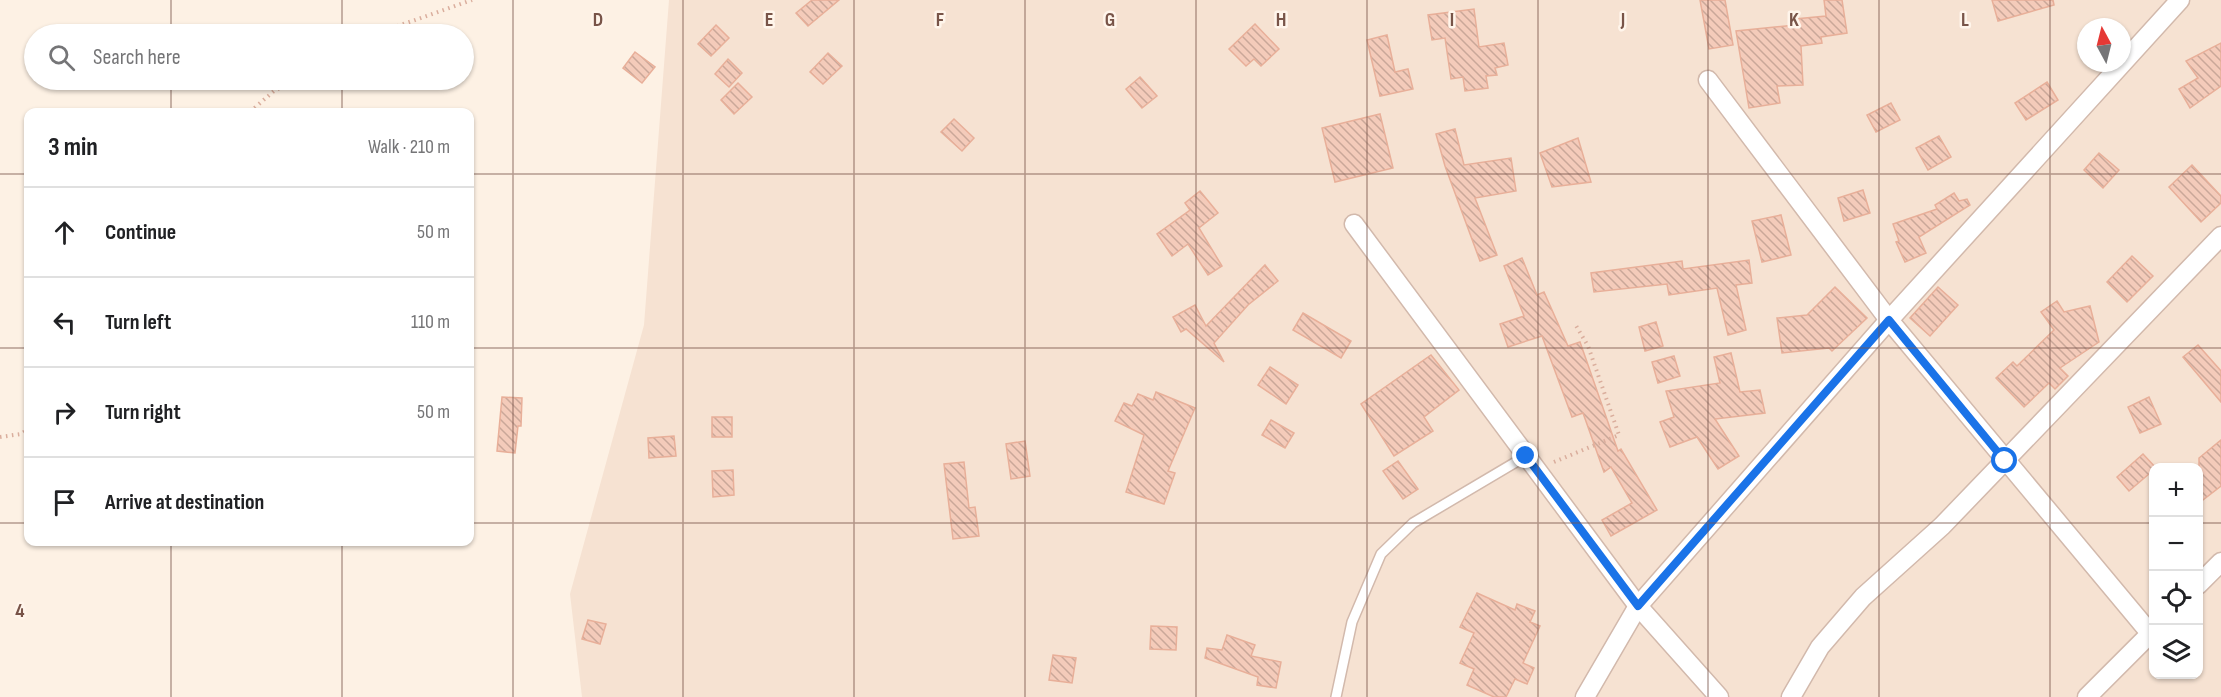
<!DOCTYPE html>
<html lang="en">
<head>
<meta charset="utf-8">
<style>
  body { margin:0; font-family:"Sofia Sans Condensed",sans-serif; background:#f6f6f6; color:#202124 }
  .controls { position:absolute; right:18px; bottom:18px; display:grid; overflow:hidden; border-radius:12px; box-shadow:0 2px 4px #0004 }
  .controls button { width:54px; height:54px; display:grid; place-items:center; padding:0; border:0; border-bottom:2px solid #e0e0e0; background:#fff; color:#202124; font:30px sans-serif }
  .compass { position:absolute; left:2077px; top:18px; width:54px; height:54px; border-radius:50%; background:#fff; box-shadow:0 2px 4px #0004; rotate:353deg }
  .stop { position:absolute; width:18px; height:18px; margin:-14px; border:4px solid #1a73e8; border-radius:50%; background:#fff }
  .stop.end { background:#1a73e8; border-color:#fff; box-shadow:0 2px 6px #0008 }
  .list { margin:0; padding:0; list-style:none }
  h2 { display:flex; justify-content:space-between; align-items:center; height:78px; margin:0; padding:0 24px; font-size:26px }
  h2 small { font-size:20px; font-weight:400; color:#757577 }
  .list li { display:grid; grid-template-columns:39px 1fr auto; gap:18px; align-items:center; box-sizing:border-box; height:90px; padding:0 24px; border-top:2px solid #e0e0e0 }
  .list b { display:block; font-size:22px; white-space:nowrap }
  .list em { font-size:20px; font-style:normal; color:#757577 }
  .icon { flex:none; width:33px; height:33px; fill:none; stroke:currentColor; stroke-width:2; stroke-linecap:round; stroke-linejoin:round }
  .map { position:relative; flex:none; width:2221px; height:697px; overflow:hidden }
  .search { position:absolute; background:#fff; box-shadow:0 2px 4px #0004; left:24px; top:24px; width:450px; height:66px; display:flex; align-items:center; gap:15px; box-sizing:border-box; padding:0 21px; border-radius:33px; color:#757577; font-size:22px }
  .panel { position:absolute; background:#fff; box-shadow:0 2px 4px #0004; left:24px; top:108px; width:450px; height:438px; border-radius:12px }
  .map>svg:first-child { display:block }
</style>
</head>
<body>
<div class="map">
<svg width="2221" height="697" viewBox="0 0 2221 697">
  <defs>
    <pattern id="building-back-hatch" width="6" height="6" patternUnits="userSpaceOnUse" patternTransform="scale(1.5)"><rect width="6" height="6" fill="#f4cbba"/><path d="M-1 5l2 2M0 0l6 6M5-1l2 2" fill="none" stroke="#caa799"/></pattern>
  </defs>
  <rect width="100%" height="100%" fill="#fdf1e4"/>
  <path fill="#f6e2d2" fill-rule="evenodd" d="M669,0H2221V697H582L570,594L644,325ZM2086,27H2122V63H2086ZM2154,468H2198V674H2154Z"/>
  <g fill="url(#building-back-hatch)" stroke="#e8af99" stroke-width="1.5">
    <polygon points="812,0 839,0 808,26 796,13"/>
    <polygon points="1700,0 1725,0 1733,45 1709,49"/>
    <polygon points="1824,0 1842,0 1847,33 1821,37 1822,43 1801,46 1803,85 1777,86 1780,103 1749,108 1736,31 1796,25 1795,19 1826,16"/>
    <polygon points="1992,0 2053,0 2054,5 1998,21"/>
    <polygon points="1474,9 1479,47 1504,43 1508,65 1495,68 1497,75 1486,76 1488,88 1465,91 1463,77 1451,79 1445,38 1432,40 1428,15"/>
    <polygon points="1255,24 1279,49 1261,66 1254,59 1246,66 1229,49"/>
    <polygon points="716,25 729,38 711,56 698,44"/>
    <polygon points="1387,35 1395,72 1408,69 1413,89 1380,96 1367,40"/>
    <polygon points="2221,43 2221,86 2190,108 2179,89 2198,78 2186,61"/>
    <polygon points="635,52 655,67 642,83 623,68"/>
    <polygon points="828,53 842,66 823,84 810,72"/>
    <polygon points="728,59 742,73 729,87 715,74"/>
    <polygon points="1140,77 1157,96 1142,108 1126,89"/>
    <polygon points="2047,82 2058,100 2026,120 2015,103"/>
    <polygon points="738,83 752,97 734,114 721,100"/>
    <polygon points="1891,103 1900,120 1876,132 1867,115"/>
    <polygon points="1380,114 1393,168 1335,182 1322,128"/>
    <polygon points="954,119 974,138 962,151 941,132"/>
    <polygon points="1455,129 1464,165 1511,158 1516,191 1475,198 1497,255 1480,261 1445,166 1436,134"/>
    <polygon points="1939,136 1951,157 1928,170 1916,148"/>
    <polygon points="1578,138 1591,182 1552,187 1540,153"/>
    <polygon points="2099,153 2119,170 2103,188 2084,170"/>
    <polygon points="2192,165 2221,196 2221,203 2201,222 2169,187"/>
    <polygon points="1863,190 1870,213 1844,221 1838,198"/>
    <polygon points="1200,191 1218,213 1199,228 1222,266 1208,275 1188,244 1172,256 1157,234 1190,210 1185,203"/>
    <polygon points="1954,193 1959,201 1967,199 1970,205 1919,237 1926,253 1905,262 1896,242 1899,241 1893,224 1937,209 1935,205"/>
    <polygon points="1781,215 1791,255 1762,262 1752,221"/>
    <polygon points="2132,256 2153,276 2127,302 2107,282"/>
    <polygon points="1522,258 1537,295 1544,292 1568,346 1580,342 1618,451 1621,449 1657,510 1611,536 1602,520 1632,503 1611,467 1604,472 1583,413 1572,417 1542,336 1508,347 1500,324 1524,316 1504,266"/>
    <polygon points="1749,260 1752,283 1736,285 1746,330 1728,335 1717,288 1669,295 1667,284 1594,292 1591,273 1682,261 1683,269"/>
    <polygon points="1265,265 1278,281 1248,305 1214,343 1224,362 1186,329 1181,332 1173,317 1195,305 1206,326"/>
    <polygon points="1835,287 1867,318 1832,351 1829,348 1782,353 1777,318 1807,315"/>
    <polygon points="1938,287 1958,305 1930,336 1910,318"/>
    <polygon points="2057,301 2064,312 2090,306 2099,342 2060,368 2068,376 2055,389 2049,383 2024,407 1996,378 2013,362 2017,366 2054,330 2041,312"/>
    <polygon points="1303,313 1351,341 1341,358 1293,330"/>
    <polygon points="1656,322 1663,346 1645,351 1639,327"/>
    <polygon points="2198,345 2221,371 2221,402 2183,357"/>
    <polygon points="1731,353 1740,392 1760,390 1765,413 1715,419 1739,456 1718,469 1697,437 1670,447 1660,422 1674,417 1666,391 1720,383 1714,357"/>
    <polygon points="1431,355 1459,390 1424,417 1433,431 1394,456 1361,404"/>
    <polygon points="1674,356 1680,376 1658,383 1652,362"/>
    <polygon points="1270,367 1298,385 1286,404 1258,385"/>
    <polygon points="1156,392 1195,408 1168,471 1175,473 1164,504 1126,492 1144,435 1115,421 1124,403 1132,406 1138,394 1153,400"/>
    <polygon points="502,397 522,398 521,426 518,426 515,453 497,451"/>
    <polygon points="2149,397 2161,424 2140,433 2128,407"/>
    <rect x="712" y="417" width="20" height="20"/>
    <polygon points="1271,420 1294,433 1285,448 1262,435"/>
    <polygon points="674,436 676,456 649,458 648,438"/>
    <polygon points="2221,440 2221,486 2199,503 2199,458"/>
    <polygon points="1025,441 1030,476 1011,479 1006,444"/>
    <polygon points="2143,454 2156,468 2129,491 2117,477"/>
    <polygon points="1398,461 1418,489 1403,499 1383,471"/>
    <polygon points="964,462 969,508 975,507 979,536 953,539 944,464"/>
    <polygon points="733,470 734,495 713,497 712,471"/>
    <polygon points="1477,593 1515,610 1517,604 1535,611 1530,622 1540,626 1523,663 1534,668 1527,684 1515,679 1506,697 1494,697 1467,685 1474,669 1460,663 1474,633 1460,627"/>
    <polygon points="588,620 606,624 600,644 582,639"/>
    <polygon points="1151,626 1177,627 1176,650 1150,649"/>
    <polygon points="1227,635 1255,645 1251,656 1281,662 1276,688 1257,685 1258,677 1205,658 1207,648 1222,650"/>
    <polygon points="1053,655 1076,658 1072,683 1049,680"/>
  </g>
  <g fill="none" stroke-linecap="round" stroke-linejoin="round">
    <defs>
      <polyline id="service" points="1336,697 1352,622 1381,554 1413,523 1526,456"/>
      <g id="minor">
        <polyline points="1708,80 1889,320 2150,633"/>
        <polyline points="1354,224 1638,606 1719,697"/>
        <polyline points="2198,585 2221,562"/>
        <polyline points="1585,697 1638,606 1889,320 2180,0"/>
        <polyline points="1791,697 1820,647 1863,597 1942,526 2221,236"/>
        <polyline points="2087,697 2154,630"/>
      </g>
    </defs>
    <use href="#service" stroke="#d2b9ac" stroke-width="12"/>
    <use href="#minor" stroke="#d2b9ac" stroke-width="21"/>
    <g stroke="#daae9d" stroke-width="4" stroke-dasharray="1.5 4.5" stroke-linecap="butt">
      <polyline points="381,34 395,27 472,0"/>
      <polyline points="250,112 275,90 302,80"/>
      <polyline points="0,437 21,434 28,429"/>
      <polyline points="1554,462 1619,435 1588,346 1575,324"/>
    </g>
    <use href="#service" stroke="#fff" stroke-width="9"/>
    <use href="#minor" stroke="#fff" stroke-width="18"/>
  </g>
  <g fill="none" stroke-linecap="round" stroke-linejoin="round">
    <polyline stroke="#1a73e8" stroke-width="8" points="1526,456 1638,606 1889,320 2005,461"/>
  </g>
  <path fill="none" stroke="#785448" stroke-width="1.5" stroke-opacity="0.55" d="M171,0V34M342,0V34M513,0V697M683,0V697M854,0V697M1025,0V697M1196,0V697M1367,0V697M1538,0V697M1708,0V697M1879,0V697M2050,0V697M171,80V112M342,80V112M0,174H28M470,174H2221M0,348H28M470,348H2221M0,523H28M470,523H2154M2198,523H2221M171,542V697M342,542V697"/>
  <g font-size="20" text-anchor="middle" font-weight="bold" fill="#785448" stroke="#fff5eb" stroke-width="5" stroke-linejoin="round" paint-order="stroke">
    <text x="598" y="26">D</text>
    <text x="769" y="26">E</text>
    <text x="940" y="26">F</text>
    <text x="1110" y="26">G</text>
    <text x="1281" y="26">H</text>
    <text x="1452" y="26">I</text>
    <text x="1623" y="26">J</text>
    <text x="1794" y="26">K</text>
    <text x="1965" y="26">L</text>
    <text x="20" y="617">4</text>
  </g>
</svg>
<div class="controls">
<button>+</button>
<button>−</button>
<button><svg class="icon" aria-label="locate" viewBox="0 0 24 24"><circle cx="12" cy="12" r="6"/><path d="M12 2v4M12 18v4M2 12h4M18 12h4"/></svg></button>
<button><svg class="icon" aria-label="layers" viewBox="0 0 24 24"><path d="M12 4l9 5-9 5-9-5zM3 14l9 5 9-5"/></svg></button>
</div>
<svg class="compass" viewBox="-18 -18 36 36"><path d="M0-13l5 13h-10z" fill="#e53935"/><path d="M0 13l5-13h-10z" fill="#757577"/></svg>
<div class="stop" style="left:2005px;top:461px"></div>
<div class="stop end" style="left:1526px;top:456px"></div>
<div class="search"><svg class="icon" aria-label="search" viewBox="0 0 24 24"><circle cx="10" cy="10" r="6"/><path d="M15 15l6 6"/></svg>Search here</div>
<section class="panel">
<h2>3 min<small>Walk · 210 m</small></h2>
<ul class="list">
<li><svg class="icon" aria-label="ahead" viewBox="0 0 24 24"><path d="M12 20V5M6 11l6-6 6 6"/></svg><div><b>Continue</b></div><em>50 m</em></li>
<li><svg class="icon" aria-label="left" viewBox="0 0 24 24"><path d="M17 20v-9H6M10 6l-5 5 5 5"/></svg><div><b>Turn left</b></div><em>110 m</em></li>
<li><svg class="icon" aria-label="right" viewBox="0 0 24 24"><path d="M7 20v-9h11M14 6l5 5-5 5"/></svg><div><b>Turn right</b></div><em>50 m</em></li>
<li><svg class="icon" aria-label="arrive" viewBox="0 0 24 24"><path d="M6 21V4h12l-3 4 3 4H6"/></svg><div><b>Arrive at destination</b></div></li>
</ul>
</section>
</div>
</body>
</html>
